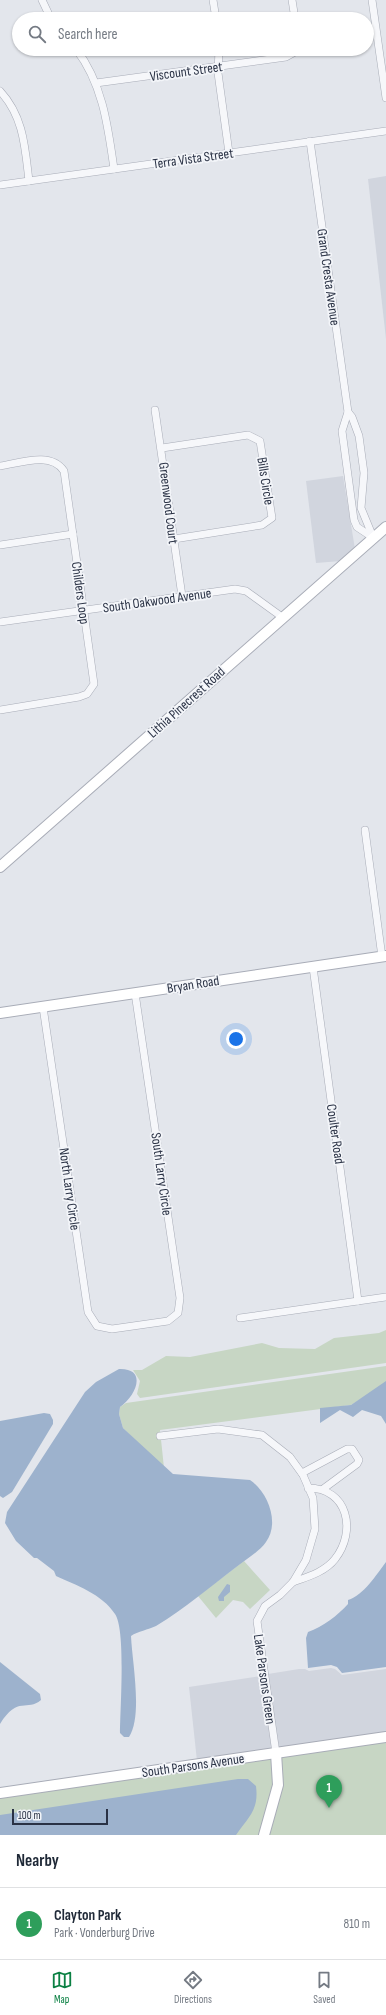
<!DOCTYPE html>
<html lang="en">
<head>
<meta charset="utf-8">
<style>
  body { margin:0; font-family:"Sofia Sans Condensed",sans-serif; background:#f6f6f7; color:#1f2937 }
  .scale { position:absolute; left:12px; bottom:10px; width:96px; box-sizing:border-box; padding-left:4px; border:2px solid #2a3245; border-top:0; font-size:11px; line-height:14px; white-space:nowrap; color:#2a3245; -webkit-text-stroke:3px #f3f5f9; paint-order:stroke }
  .you { position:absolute; left:236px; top:1039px; width:14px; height:14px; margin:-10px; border:3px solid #fff; border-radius:50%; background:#1a73e8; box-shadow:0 0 0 6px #1a73e833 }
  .badge { display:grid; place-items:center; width:26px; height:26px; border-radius:50%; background:#0b8043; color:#fff; font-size:13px; font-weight:700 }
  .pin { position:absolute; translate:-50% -33px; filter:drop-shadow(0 1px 2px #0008) }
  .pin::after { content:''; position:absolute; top:21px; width:14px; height:12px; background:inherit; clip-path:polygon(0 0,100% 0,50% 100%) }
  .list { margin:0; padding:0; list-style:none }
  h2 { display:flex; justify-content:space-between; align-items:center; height:52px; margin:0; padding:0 16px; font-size:17px }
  h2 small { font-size:13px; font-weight:400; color:#747a83 }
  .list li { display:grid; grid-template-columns:26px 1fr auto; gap:12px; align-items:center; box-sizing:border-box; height:72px; padding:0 16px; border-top:1px solid #e0e1e3 }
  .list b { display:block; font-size:15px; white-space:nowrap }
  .list p { margin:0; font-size:13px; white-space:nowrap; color:#747a83 }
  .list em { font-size:13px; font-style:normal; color:#747a83 }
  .icon { flex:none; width:22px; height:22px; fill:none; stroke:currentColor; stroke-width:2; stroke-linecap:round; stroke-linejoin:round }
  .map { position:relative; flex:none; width:386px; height:1835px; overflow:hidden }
  .search { position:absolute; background:#fff; box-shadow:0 1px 3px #0004; left:12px; right:12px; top:12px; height:44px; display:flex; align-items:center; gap:10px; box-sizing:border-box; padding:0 14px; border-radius:22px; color:#747a83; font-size:15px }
  .sheet { height:124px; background:#fff }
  nav { display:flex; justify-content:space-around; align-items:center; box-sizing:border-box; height:56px; border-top:1px solid #e0e1e3; background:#fff; font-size:11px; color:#747a83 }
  nav a { display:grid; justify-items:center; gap:2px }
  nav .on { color:#0b8043 }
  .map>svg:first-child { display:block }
</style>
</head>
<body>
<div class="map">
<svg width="386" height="1835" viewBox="0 0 386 1835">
  <rect width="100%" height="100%" fill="#e3e6ec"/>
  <g fill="#d1d5de">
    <polygon points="386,176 386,339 368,179"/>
    <polygon points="343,476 355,549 341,561 316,563 306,481"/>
    <polygon points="331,1668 335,1669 342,1675 386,1669 386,1732 279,1748 268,1674 299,1669 305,1669 309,1671"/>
    <polygon points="261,1676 272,1750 197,1761 189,1687"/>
  </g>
  <g fill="#c7d6c4">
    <polygon points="386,1330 386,1363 140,1398 137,1394 140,1381 133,1370 142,1370 166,1356 190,1357 262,1343 279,1348 315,1349 334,1338 379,1333"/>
    <polygon points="386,1366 386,1383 351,1405 160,1430 164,1468 123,1428 119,1414 120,1407 126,1403"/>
    <polygon points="244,1561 270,1590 250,1609 243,1602 233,1600 216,1618 198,1596"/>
    <polygon points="386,1737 386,1835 0,1835 0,1793"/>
  </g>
  <g fill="#9db2cd">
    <path d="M119,1369C148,1368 136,1396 120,1407L119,1414L123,1428L173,1474L250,1480C268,1492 280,1523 266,1542C259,1552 245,1560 235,1568C210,1587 184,1609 156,1626C148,1630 138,1631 131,1636C132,1661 143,1716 129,1737H124L120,1733C120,1710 126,1630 115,1614C102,1594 76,1585 56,1576L54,1571L37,1558H34L16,1541L5,1523L7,1512L85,1392L96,1382Z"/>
    <polygon points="386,1381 386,1424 381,1416 362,1410 353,1417 340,1410 320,1423 320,1408 351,1405"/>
    <polygon points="44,1413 50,1414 53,1420 53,1424 12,1492 3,1498 0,1496 0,1421"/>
    <path d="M386,1562V1667L342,1673L337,1667L331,1665L308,1668L306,1638L308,1632C323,1627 338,1615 348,1604V1600C364,1595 376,1575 386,1562Z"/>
    <polygon points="227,1584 230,1585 230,1592 224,1597 224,1601 219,1601 218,1597"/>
    <path d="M0,1662L40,1694L41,1700C27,1712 18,1695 0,1724Z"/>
    <path d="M238,1779H248L256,1786C259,1810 249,1816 236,1835H0V1815Z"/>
  </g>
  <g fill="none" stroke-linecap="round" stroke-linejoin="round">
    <defs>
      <g id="street">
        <polyline points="42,0 51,19"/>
        <polyline points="213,0 216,19"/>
        <polyline points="292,0 295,19"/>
        <polyline points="372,0 386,98"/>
        <path d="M76,49C103,84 108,127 114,169"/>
        <polyline points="219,49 218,73 229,153"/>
        <polyline points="96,83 286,57 295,52 297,49"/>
        <path d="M0,91C24,117 25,148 29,181"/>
        <polyline points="310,141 348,412 352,417 359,436 364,473 361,508 373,537"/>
        <polyline points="0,185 386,131"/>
        <polyline points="155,410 182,596"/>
        <polyline points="348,412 342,431 354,520 357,527 372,537"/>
        <polyline points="162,448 248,435 260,441 272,518 262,525 174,539"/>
        <path d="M0,466C20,463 51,451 64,471L94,684L87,694L79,697L0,710"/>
        <polyline points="0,545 73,534"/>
        <polyline points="0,622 235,589 246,591 282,617"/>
        <polyline points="365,830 382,957"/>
        <polyline points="313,967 358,1301"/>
        <polyline points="43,1007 88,1312 97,1326 112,1329 168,1321 178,1313 180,1298 135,993"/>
        <polyline points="240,1318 386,1297"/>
        <polyline points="160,1436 218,1429 262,1435 290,1457 303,1475 313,1498 315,1529 306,1560 293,1582 280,1595 265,1606 257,1621 276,1753"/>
        <polyline points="302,1473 347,1449 352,1449 359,1460 357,1464 323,1489"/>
        <path d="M293,1582C307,1577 325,1572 335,1559C357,1531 348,1488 308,1488"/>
      </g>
      <g id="secondary">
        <polyline points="0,867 386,527"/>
        <polyline points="0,1013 386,956"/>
        <polyline points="0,1793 386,1737"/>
        <polyline points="264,1835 278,1785 276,1753"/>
      </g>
    </defs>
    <use href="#street" stroke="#a8acb7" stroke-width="8"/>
    <use href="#secondary" stroke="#a8acb7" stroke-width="12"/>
    <use href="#street" stroke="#f6f7fa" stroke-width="7"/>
    <use href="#secondary" stroke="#fff" stroke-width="10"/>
  </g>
  <g text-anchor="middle" stroke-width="3.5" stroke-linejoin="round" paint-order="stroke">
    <g font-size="14" fill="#2a3245" stroke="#f3f5f9">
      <text transform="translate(186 71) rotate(-8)" y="5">Viscount Street</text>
      <text transform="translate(193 158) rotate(-8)" y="5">Terra Vista Street</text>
      <text transform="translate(329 277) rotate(82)" y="5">Grand Cresta Avenue</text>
      <text transform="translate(266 481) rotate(81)" y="5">Bills Circle</text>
      <text transform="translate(169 503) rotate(83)" y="5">Greenwood Court</text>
      <text transform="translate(81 593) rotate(82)" y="5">Childers Loop</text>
      <text transform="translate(157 600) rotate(-8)" y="5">South Oakwood Avenue</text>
      <text transform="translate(186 702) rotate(-42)" y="5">Lithia Pinecrest Road</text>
      <text transform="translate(193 984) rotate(-9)" y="5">Bryan Road</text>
      <text transform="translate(336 1134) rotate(82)" y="5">Coulter Road</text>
      <text transform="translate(162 1174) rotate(82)" y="5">South Larry Circle</text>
      <text transform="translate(70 1189) rotate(82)" y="5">North Larry Circle</text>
      <text transform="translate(265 1679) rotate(82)" y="5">Lake Parsons Green</text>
      <text transform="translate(193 1765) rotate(-8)" y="5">South Parsons Avenue</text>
    </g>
  </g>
</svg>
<div class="scale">100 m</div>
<div class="you"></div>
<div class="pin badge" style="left:329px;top:1808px;background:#2e9e5b">1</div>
<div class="search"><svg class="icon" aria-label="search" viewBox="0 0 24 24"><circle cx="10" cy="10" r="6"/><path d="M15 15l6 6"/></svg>Search here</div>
</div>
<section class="sheet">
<h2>Nearby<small></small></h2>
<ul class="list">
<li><span class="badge" style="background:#2e9e5b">1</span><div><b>Clayton Park</b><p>Park · Vonderburg Drive</p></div><em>810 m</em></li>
</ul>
</section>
<nav>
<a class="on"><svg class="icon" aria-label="map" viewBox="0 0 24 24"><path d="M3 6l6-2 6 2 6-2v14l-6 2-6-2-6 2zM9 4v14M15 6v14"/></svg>Map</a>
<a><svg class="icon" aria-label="directions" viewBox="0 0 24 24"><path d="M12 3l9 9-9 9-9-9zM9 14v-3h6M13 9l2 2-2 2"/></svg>Directions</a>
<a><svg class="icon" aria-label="saved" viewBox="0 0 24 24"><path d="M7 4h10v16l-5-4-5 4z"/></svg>Saved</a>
</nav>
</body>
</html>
